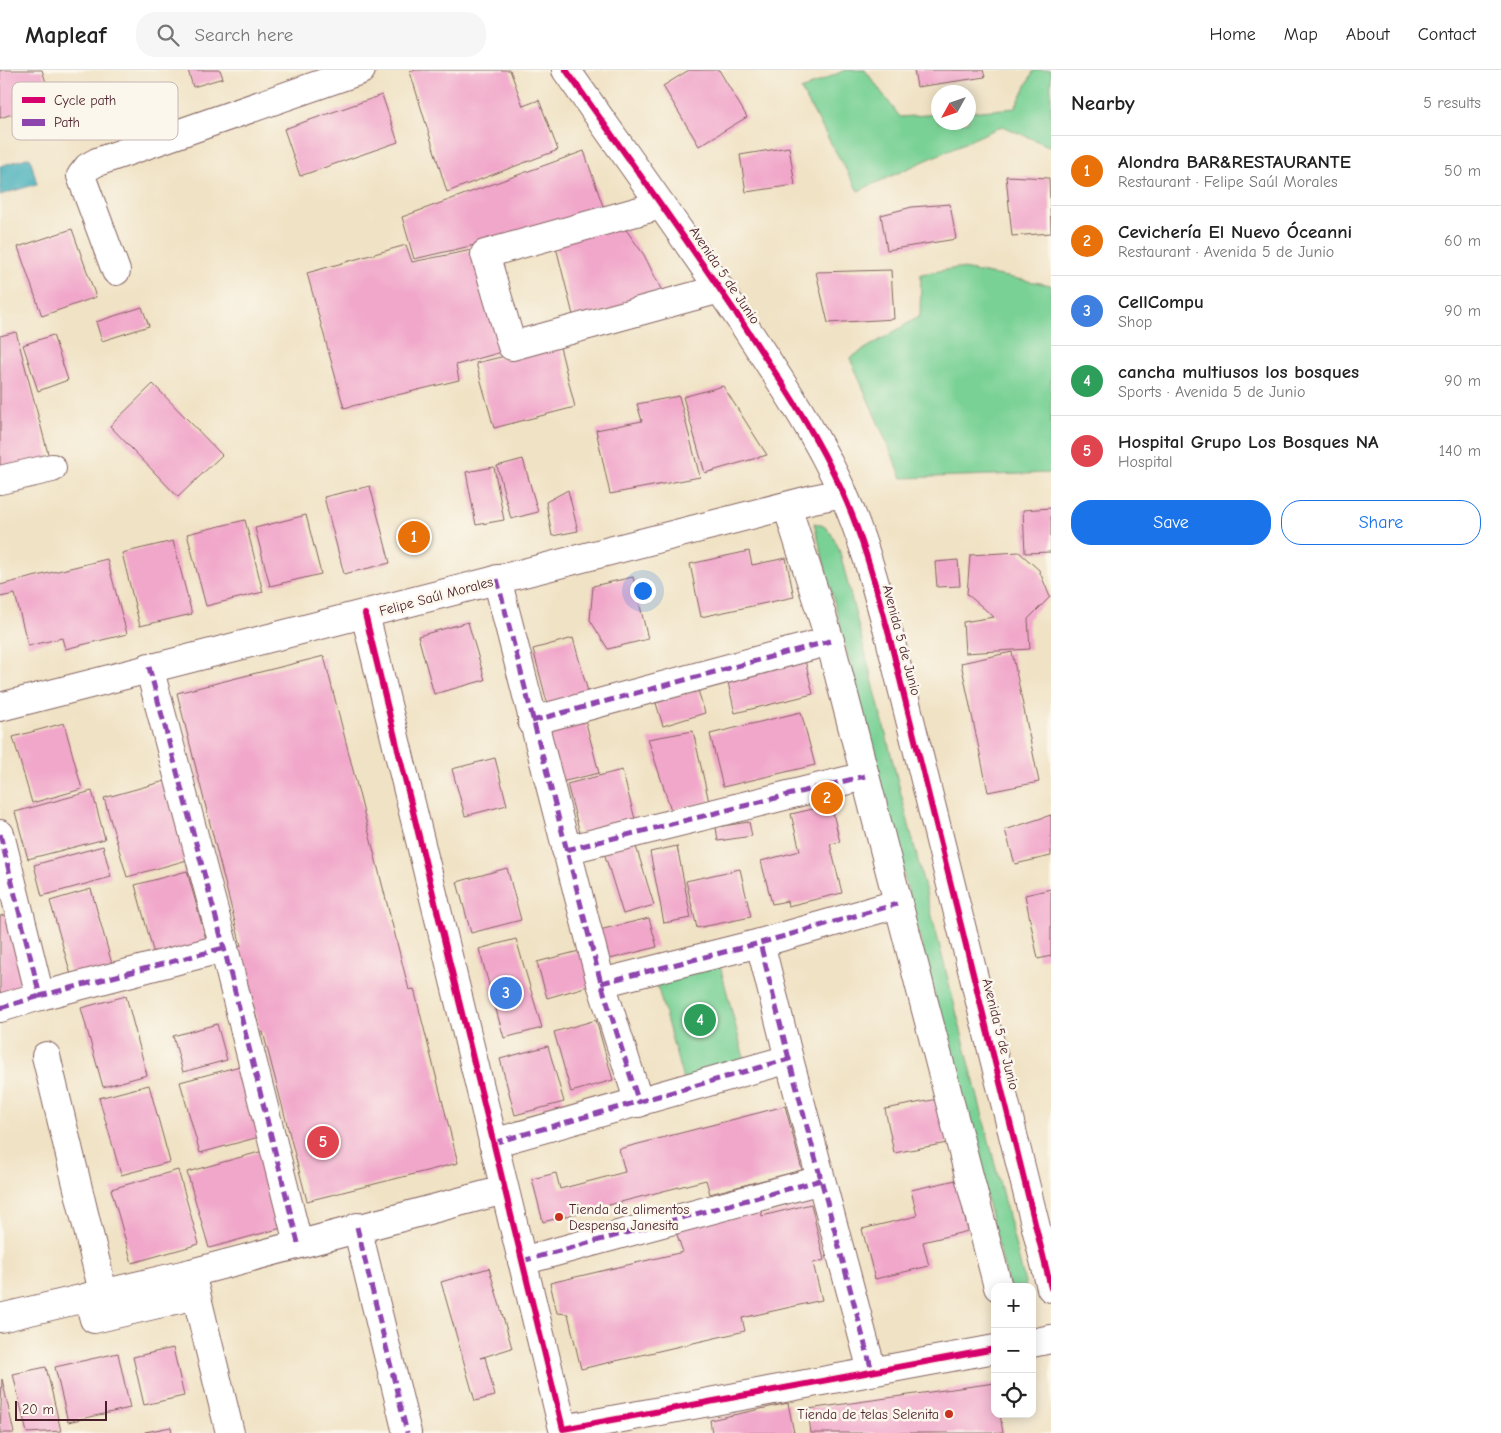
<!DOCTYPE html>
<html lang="en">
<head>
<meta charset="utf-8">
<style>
  body { margin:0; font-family:"Comic Neue",sans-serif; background:#f6f6f6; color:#222 }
  .controls { position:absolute; right:15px; bottom:15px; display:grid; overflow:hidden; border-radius:10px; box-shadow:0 2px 12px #0003 }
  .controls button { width:45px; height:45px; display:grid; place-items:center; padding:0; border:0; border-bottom:1px solid #e0e0e0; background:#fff; color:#222; font:25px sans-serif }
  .compass { position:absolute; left:931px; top:15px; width:45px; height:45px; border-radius:50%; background:#fff; box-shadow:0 2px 12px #0003; rotate:230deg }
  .scale { position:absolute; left:15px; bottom:12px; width:92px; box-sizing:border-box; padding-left:5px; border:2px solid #4a1f2b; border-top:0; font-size:14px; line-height:18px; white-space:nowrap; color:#4a1f2b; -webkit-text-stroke:4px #fbf7ec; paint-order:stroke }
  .you { position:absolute; left:642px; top:520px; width:18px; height:18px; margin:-12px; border:4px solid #fff; border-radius:50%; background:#1a73e8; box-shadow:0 0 0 8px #1a73e833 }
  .badge { display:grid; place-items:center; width:32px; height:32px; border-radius:50%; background:#1a73e8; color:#fff; font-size:16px; font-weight:700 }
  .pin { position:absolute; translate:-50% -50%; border:2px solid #fff; box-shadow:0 1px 5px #0006 }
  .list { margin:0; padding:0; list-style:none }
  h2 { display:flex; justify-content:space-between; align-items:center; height:65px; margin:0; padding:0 20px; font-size:21px }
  h2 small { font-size:16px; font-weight:400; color:#767676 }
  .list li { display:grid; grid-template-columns:32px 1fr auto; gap:15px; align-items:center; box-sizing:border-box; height:70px; padding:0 20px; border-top:1px solid #e0e0e0 }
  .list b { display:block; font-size:19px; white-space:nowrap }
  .list p { margin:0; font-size:16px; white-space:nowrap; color:#767676 }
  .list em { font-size:16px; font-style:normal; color:#767676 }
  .actions { display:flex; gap:10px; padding:15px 20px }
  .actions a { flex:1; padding:11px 0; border:1px solid #1a73e8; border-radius:20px; text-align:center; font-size:18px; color:#1a73e8 }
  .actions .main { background:#1a73e8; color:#fff }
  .icon { flex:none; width:28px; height:28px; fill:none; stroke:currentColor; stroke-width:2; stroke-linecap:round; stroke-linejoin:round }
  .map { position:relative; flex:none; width:1051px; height:1363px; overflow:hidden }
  header { display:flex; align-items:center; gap:30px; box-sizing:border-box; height:70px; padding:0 25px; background:#fff; border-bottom:1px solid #e0e0e0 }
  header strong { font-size:24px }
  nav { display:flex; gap:28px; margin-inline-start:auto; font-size:18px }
  .search { width:350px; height:45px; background:#f6f6f6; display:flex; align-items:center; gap:12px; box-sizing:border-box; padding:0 18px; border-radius:20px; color:#767676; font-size:19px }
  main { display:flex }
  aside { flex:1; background:#fff }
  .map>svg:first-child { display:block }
</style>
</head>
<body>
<header>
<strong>Mapleaf</strong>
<div class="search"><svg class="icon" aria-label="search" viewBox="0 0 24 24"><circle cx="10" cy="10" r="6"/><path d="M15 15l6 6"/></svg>Search here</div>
<nav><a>Home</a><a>Map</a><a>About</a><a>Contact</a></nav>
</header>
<main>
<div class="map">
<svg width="1051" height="1363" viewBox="0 0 1051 1363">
  <rect width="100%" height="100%" fill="#fbf7ec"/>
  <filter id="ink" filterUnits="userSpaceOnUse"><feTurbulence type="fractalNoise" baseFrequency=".02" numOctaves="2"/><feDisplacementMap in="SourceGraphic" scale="10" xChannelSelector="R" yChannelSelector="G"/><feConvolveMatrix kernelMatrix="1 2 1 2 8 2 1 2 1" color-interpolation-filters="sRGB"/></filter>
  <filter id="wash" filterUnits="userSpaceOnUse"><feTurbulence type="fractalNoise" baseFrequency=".0096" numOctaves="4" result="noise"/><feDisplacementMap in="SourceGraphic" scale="20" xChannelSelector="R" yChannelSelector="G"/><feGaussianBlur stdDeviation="1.12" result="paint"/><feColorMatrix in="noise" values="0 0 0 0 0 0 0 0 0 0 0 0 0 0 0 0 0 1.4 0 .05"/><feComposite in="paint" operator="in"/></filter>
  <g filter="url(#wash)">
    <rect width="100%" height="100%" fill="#f0e2c4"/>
    <g fill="#79d195" stroke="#627860">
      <polygon points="845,0 865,0 900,47 938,44 938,52 968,52 969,42 1015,38 1034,0 1051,0 1051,77 1002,56 858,121 801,20"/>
      <polygon points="957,198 1051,215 1051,403 902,408 850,288 920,246 921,204"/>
      <path d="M814,453C829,455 833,466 839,479L1026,1217H1009Z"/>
      <polygon points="717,884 747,1000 685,1017 653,900"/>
    </g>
    <polygon fill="#3babb7" stroke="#426571" points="30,87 37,114 0,125 0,96"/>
    <g id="blocks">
      <g fill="#f1a7ca">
        <polygon points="0,0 42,0 52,31 0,48"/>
        <polygon points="188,0 220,0 223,8 193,17"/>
        <polygon points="415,0 510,0 523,36 539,30 558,80 447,122 410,2"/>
        <polygon points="689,0 719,0 747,47 699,76 663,16"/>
        <polygon points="914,0 983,0 985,7 917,17"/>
        <polygon points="382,25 398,72 300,106 284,59"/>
        <polygon points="789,77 795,115 746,122 740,85"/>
        <polygon points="584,81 606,145 414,189 402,147"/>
        <polygon points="1006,106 1049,108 1051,163 1012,166"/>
        <polygon points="950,134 956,169 887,180 881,145 912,137"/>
        <polygon points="619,150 644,185 665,227 574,249 554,169"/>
        <polygon points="72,159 96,227 42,246 18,177"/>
        <polygon points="406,175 412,192 477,179 505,281 456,295 459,310 344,338 307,203"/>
        <polygon points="891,200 894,249 828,253 816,202"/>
        <polygon points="142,237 149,256 102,271 96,252"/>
        <polygon points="16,262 50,391 0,404 0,266"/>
        <polygon points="53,265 68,310 38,321 23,275"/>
        <polygon points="559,273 575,337 494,358 476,293"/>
        <polygon points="153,314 222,385 178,427 110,356"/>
        <polygon points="723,316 767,385 705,403 683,327"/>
        <polygon points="679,326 700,407 610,424 596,360 642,351 637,334"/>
        <polygon points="523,389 538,442 511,449 497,396"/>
        <polygon points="494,397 504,450 476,455 466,402"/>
        <polygon points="370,416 390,493 344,504 324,427"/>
        <polygon points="568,420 578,461 552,466 546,432"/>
        <polygon points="1051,438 1051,482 1025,483 1023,440"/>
        <polygon points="306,445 321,504 270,516 255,458"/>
        <polygon points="245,450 263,522 206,536 187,464"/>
        <polygon points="173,471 192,544 140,556 122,483"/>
        <polygon points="749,481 752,495 786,488 794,527 701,547 690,494"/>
        <polygon points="1019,482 1039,500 1050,527 1028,549 1030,579 965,583 963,552 994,547 967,524 970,485"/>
        <polygon points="107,489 127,564 65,579 62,568 28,576 15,524 0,527 0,515"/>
        <polygon points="958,490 960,516 937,517 935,492"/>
        <polygon points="633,507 648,569 608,579 590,550 593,516"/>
        <polygon points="468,552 485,610 434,624 418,566"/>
        <polygon points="573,568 590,629 549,640 533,579"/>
        <polygon points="1012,582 1039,712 988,722 961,593"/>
        <polygon points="324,586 409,920 414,919 458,1093 307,1131 263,962 260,962 238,877 241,876 177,623"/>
        <polygon points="804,586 813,624 735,643 726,604"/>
        <polygon points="698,620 705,643 663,656 656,633"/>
        <polygon points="801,642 815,695 723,717 710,664"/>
        <polygon points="585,649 599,703 557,713 543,659"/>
        <polygon points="64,653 82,719 32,733 13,667"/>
        <polygon points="693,661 709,732 671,740 648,669"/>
        <polygon points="495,688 507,735 465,746 452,699"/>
        <polygon points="622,700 635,749 580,763 567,714"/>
        <polygon points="165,711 187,790 127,807 104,728"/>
        <polygon points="92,721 105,769 28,789 15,742"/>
        <polygon points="831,735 840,772 830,774 842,823 788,836 787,831 772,834 761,791 800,781 791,744"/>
        <polygon points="1051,745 1051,786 1015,794 1005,760"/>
        <polygon points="749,752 752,766 718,771 716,757"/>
        <polygon points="634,770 654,835 623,844 603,779"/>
        <polygon points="103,776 111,807 42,826 34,795"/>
        <polygon points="677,776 691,848 664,853 650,782"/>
        <polygon points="507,798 521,850 471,863 457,812"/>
        <polygon points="740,799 751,847 697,858 686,811"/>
        <polygon points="187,801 207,873 155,888 135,815"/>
        <polygon points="91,819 114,901 73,912 50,831"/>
        <polygon points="1051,819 1051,886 1038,889 1025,825"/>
        <polygon points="9,844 29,918 0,926 0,846"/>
        <polygon points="649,848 657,877 598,892 591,862"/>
        <polygon points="516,869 542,958 504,968 479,879"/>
        <polygon points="583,880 592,915 547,928 537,892"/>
        <polygon points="126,926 147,1005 103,1017 81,938"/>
        <polygon points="596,950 613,1010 571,1022 554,962"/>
        <polygon points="217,954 227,990 183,1002 173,966"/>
        <polygon points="548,976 564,1032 515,1045 500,989"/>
        <polygon points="240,996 259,1067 200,1083 180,1012"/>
        <polygon points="149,1015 170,1092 121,1105 99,1028"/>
        <polygon points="938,1029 947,1073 894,1083 885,1039"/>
        <polygon points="785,1036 802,1100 710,1124 706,1110 543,1152 532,1109 556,1103 560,1119 625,1102 619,1079"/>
        <polygon points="263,1081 285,1157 209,1178 187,1102"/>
        <polygon points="178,1100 199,1174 132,1193 111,1119"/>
        <polygon points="956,1110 968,1161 923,1172 929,1196 875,1209 862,1159 917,1146 911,1120"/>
        <polygon points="759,1129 762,1146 811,1134 824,1190 813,1193 822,1230 742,1248 745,1261 581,1299 568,1244 557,1243 550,1213 683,1182 675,1159"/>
        <polygon points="489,1198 512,1278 480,1288 485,1287 495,1326 475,1331 441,1212"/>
        <polygon points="173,1278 184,1326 144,1335 133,1287"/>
        <polygon points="118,1283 130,1338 68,1352 55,1297"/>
        <polygon points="46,1297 61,1361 27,1363 13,1304"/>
        <polygon points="2,1309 14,1363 0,1363"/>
        <polygon points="995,1313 995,1344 1000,1344 1003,1363 811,1363 808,1339"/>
        <polygon points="788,1333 794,1363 712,1363 710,1350"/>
        <polygon points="171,1357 172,1363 145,1363 145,1362"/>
      </g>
    </g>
  </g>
  <g filter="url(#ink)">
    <use href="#blocks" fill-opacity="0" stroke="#846361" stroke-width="1"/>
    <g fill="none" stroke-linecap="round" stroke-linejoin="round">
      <defs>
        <g id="minor">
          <path d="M566,0C625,84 685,167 742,252C778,307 815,361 842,421C863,467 876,517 889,565L1051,1218"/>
          <polyline points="661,135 485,184 512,276 720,219"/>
          <polyline points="116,201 81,106 88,97 97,92 361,0"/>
          <polyline points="0,410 52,398"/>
          <polyline points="787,436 830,571 998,1217"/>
          <polyline points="497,509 601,913 639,1033"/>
          <polyline points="365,544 563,1359 995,1279"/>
          <polyline points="149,597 224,878 298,1173"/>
          <polyline points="0,637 813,429 843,423"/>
          <polyline points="532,651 830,571"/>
          <polyline points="0,764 40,926 224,878"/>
          <polyline points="566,780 865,706"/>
          <polyline points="601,913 760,873"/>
          <polyline points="0,938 40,926"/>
          <polyline points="46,986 103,1222"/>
          <polyline points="789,989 760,873 897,834"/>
          <polyline points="493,1073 789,989 872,1301"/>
          <polyline points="357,1157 407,1363"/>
          <polyline points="522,1191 821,1110"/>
          <polyline points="191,1203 230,1363"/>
          <polyline points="88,1227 94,1249 196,1225"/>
          <polyline points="0,1248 191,1203 504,1120"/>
          <polyline points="1032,1273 1051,1269"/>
        </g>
      </defs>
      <use href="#minor" stroke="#846361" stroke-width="30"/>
      <use href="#minor" stroke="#fff" stroke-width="28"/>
      <g stroke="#8e44ad" stroke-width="5" stroke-dasharray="10 5" stroke-linecap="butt">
        <polyline points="497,509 601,913 639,1033"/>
        <polyline points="149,597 224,878 298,1173"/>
        <polyline points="532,651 830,571"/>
        <polyline points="0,764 40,926 224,878"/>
        <polyline points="566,780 865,706"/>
        <polyline points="601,913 760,873"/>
        <polyline points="0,938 40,926"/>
        <polyline points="789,989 760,873 897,834"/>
        <polyline points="493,1073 789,989 872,1301"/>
        <polyline points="357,1157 407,1363"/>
        <polyline points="522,1191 821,1110"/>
      </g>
      <defs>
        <g id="cycleway">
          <path d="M566,0C625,84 685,167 742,252C778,307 815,361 842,421C863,467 876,517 889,565L1051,1218"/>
          <polyline points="365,544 563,1359 995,1279"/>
        </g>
      </defs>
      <use href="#cycleway" stroke="#fbf7ec" stroke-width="9"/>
      <use href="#cycleway" stroke="#d6006c" stroke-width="6"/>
    </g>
  </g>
  <g fill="#c8321e" stroke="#fbf7ec" stroke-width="2">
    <circle cx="559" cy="1147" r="5"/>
    <circle cx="949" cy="1344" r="5"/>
  </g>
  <g text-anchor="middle" stroke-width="5" stroke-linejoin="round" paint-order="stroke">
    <g font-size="14" fill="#4a1f2b" stroke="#fbf7ec">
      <text transform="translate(725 205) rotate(56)" y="5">Avenida 5 de Junio</text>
      <text transform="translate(436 526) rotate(-15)" y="5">Felipe Saúl Morales</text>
      <text transform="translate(902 570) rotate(75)" y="5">Avenida 5 de Junio</text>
      <text transform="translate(1001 964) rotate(76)" y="5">Avenida 5 de Junio</text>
    </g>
    <g font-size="14" fill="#4a1f2b" stroke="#fbf7ec" text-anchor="start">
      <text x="569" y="1144">Tienda de alimentos<tspan x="569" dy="16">Despensa Janesita</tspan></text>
      <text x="939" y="1349" text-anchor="end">Tienda de telas Selenita</text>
    </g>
  </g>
  <rect x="12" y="12" width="166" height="58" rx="8" fill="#fbf7ec" stroke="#c6b6b2" stroke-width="1"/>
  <rect x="22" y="27" width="23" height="6" fill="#d6006c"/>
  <rect x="22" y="49" width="23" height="7" fill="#8e44ad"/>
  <g font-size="14" fill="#4a1f2b">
    <text x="54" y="35">Cycle path</text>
    <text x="54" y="57">Path</text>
  </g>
</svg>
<div class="controls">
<button>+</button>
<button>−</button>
<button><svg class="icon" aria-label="locate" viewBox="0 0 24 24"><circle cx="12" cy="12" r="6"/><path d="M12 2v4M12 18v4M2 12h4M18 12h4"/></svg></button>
</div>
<svg class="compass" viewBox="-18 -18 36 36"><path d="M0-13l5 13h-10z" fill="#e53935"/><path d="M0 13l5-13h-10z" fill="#767676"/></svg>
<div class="scale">20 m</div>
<div class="you"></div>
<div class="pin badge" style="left:414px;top:467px;background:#e8710a">1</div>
<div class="pin badge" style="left:827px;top:728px;background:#e8710a">2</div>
<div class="pin badge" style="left:506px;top:923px;background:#3f7fe0">3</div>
<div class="pin badge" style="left:700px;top:950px;background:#2e9e5b">4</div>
<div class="pin badge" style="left:323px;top:1072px;background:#e0444e">5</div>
</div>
<aside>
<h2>Nearby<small>5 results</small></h2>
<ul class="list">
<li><span class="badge" style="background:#e8710a">1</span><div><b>Alondra BAR&amp;RESTAURANTE</b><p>Restaurant · Felipe Saúl Morales</p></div><em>50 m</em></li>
<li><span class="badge" style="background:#e8710a">2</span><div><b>Cevichería El Nuevo Óceanni</b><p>Restaurant · Avenida 5 de Junio</p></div><em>60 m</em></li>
<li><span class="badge" style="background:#3f7fe0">3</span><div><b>CellCompu</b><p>Shop</p></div><em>90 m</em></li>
<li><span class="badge" style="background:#2e9e5b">4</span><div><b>cancha multiusos los bosques</b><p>Sports · Avenida 5 de Junio</p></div><em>90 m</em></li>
<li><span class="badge" style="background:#e0444e">5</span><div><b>Hospital Grupo Los Bosques NA</b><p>Hospital</p></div><em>140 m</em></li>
</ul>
<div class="actions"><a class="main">Save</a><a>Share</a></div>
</aside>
</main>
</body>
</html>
